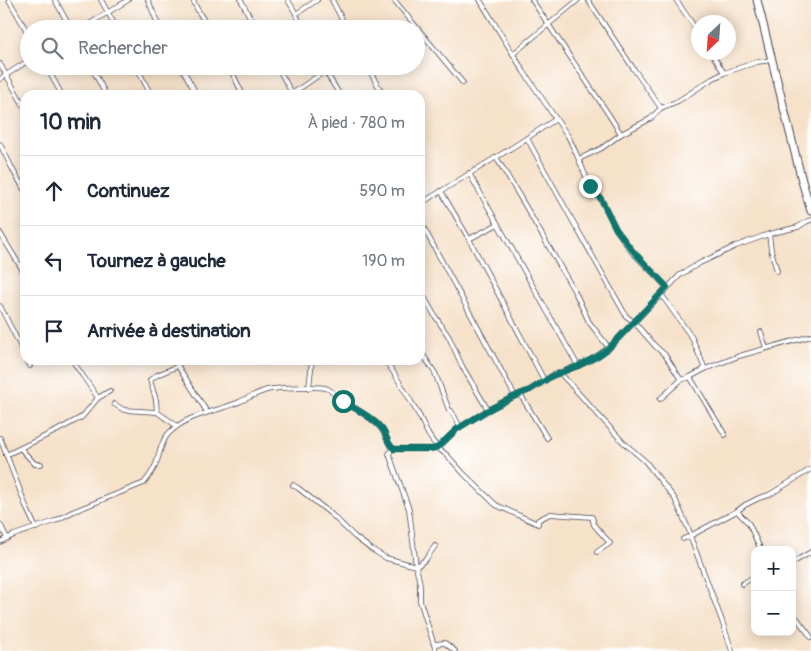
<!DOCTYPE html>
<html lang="fr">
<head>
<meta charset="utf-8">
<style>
  body { margin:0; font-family:Pangolin,sans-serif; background:#f2f2f3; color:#1f2937 }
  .controls { position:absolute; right:15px; bottom:15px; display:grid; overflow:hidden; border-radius:10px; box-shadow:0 2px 12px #0003 }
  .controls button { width:45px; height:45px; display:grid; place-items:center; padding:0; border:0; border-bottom:1px solid #e0e1e3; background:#fff; color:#1f2937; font:25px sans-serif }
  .compass { position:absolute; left:691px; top:15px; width:45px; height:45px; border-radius:50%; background:#fff; box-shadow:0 2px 12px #0003; rotate:205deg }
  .stop { position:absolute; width:15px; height:15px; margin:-11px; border:4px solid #0f766e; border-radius:50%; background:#fff }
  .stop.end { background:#0f766e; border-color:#fff; box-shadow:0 1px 5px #0008 }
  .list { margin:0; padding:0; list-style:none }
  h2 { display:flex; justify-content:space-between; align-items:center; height:65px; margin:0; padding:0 20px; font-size:21px }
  h2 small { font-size:16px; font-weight:400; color:#747a83 }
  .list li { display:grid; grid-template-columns:32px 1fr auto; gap:15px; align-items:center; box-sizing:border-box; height:70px; padding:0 20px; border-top:1px solid #e0e1e3 }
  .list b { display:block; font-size:19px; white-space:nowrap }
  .list em { font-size:16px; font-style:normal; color:#747a83 }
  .icon { flex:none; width:28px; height:28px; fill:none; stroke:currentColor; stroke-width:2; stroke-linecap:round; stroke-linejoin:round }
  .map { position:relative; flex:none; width:811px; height:651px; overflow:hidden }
  .search { position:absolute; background:#fff; box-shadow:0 2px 12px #0003; left:20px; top:20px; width:405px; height:55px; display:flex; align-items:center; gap:12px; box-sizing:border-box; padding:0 18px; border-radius:28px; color:#747a83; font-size:19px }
  .panel { position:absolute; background:#fff; box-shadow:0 2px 12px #0003; left:20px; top:90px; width:405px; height:275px; border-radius:15px }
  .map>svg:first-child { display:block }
</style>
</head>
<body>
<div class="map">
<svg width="811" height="651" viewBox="0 0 811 651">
  <rect width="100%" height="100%" fill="#fff"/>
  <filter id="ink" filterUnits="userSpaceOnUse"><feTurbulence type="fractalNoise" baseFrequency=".02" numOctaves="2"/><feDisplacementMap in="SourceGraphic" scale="10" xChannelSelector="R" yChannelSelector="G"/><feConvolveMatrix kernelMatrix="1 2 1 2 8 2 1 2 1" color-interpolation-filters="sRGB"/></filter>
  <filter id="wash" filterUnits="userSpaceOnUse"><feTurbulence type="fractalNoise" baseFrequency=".0096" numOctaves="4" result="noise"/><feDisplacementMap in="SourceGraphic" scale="20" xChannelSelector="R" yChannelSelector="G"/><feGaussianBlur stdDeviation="1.12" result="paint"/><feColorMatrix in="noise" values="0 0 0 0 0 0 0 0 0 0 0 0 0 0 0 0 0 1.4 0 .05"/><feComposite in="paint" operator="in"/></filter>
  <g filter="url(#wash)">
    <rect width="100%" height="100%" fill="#f6e1c9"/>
  </g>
  <g filter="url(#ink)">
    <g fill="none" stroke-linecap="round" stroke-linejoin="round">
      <defs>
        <g id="street">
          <polyline points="9,0 29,35"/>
          <polyline points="55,0 71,29"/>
          <polyline points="101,0 117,29"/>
          <polyline points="148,0 160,29"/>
          <polyline points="193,0 197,9 209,29"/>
          <polyline points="241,0 256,29"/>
          <polyline points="288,0 296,14"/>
          <polyline points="332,0 347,29"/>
          <polyline points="394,0 463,83"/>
          <polyline points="532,0 609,115 621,134"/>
          <polyline points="588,0 633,68 661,108"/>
          <polyline points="676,0 698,32"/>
          <polyline points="81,29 128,0"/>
          <polyline points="303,29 296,14 317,0"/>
          <polyline points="711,52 724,73"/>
          <polyline points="513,54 578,0"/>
          <polyline points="0,64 25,108"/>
          <polyline points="46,66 62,95"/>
          <polyline points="91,66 106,95"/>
          <polyline points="136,66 151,95"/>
          <polyline points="181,66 197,95"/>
          <polyline points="229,66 243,95"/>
          <polyline points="277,66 293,95"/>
          <polyline points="322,66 340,95"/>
          <polyline points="367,66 383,95"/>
          <polyline points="0,79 29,60"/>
          <polyline points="290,95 325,71"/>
          <polyline points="556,119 568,136 576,153 590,186 601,199 616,229 631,251 667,287"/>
          <path d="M527,138C559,198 593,256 626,316L634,322L655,346L665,355L681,380"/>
          <polyline points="0,144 14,172 25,191"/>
          <polyline points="496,157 523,202 576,294 589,322 609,348"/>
          <polyline points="579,159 602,148 621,134 650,119 661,108 678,101 712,79 724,73 757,62 772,60"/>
          <polyline points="469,173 578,366"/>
          <polyline points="441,191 469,239 544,380"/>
          <polyline points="420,204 513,147 556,119 524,72 480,0"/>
          <polyline points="420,221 515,396"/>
          <polyline points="0,233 25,274"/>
          <polyline points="769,234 771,250 777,271"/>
          <polyline points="469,239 498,224"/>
          <polyline points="420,290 435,316 449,337 462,366 488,410"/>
          <polyline points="661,294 692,338 705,369"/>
          <polyline points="0,306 25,355"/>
          <polyline points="761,332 766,348"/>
          <polyline points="420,350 435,373 449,410 452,412 460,427"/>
          <polyline points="27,360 30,366"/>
          <polyline points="72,360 98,398"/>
          <polyline points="174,360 207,412"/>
          <path d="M385,360C398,378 409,398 420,417C425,428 429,439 438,447"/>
          <polyline points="560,373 623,442 645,461 675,499 691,535"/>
          <polyline points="690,377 725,435"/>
          <polyline points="309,388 312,360"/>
          <polyline points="520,394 547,438"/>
          <polyline points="660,399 681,380 690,377 705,369 739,356 811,336"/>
          <polyline points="114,404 124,410 157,412 177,426"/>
          <polyline points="157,412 156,400 150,380 157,375 178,366"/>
          <polyline points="0,438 27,509 36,528"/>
          <polyline points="436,447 447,455 464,474 496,505 538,524 538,520 550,514 592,517 594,525 610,543 597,552"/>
          <polyline points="392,448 389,454 409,509 416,566 420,584 420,601 436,651"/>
          <polyline points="21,449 35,464 41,464"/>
          <polyline points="6,455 58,430 82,417 98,398 110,391"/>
          <polyline points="293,485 298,488 331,514 355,537 371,549 386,558 416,566"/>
          <polyline points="737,511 749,524 761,550"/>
          <polyline points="0,524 7,538"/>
          <polyline points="690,536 722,621 732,651"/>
          <polyline points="683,539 690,536 737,511 745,505 759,498 769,495 811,469"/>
          <path d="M0,542L14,535L55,521L72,512L144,483C149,477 153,471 156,464C160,453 161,441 169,433C188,414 216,412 239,402C248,398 257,393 267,390C275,388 322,385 328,389C333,392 337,397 343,401C355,409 369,415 380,427C386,433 387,444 393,449H432L440,446L457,429L488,410L515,396L530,390L552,376L589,361L609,348L680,275L700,263L736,246L769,234L798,227L806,222L811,220"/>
          <polyline points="792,563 811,552"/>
          <polyline points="416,567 426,559 435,546"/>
          <polyline points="742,584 755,576"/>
          <polyline points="792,612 811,637"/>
          <polyline points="434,644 445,643 455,651"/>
        </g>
        <polyline id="highway" points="757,0 802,181 811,211"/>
      </defs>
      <use href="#street" stroke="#423f50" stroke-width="5.5"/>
      <use href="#highway" stroke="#423f50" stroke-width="9"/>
      <use href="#street" stroke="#fff" stroke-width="4"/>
      <use href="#highway" stroke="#fff" stroke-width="7"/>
    </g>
  </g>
  <g fill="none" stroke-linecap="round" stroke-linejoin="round" filter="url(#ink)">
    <path stroke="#0f766e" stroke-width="6" d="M343,401C356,410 372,416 382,429C387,435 387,444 394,449H432L438,447L457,429L488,410L515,396L530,390L552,376L578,366L598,356L609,348L667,287L632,250L616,229L601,199L590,186"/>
  </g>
</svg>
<div class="controls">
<button>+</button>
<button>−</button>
</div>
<svg class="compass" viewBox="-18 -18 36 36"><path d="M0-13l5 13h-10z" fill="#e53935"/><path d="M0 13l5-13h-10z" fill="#747a83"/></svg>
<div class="stop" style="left:343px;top:401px"></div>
<div class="stop end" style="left:590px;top:186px"></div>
<div class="search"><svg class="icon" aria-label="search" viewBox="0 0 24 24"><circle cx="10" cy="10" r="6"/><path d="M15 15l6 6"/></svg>Rechercher</div>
<section class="panel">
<h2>10 min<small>À pied · 780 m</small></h2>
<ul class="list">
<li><svg class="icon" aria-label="ahead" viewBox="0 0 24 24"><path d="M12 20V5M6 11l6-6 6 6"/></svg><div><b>Continuez</b></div><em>590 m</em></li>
<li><svg class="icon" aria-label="left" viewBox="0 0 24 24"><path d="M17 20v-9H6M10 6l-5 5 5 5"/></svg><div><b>Tournez à gauche</b></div><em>190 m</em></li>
<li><svg class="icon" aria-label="arrive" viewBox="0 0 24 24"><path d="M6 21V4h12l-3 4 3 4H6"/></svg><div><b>Arrivée à destination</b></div></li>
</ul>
</section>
</div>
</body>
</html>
